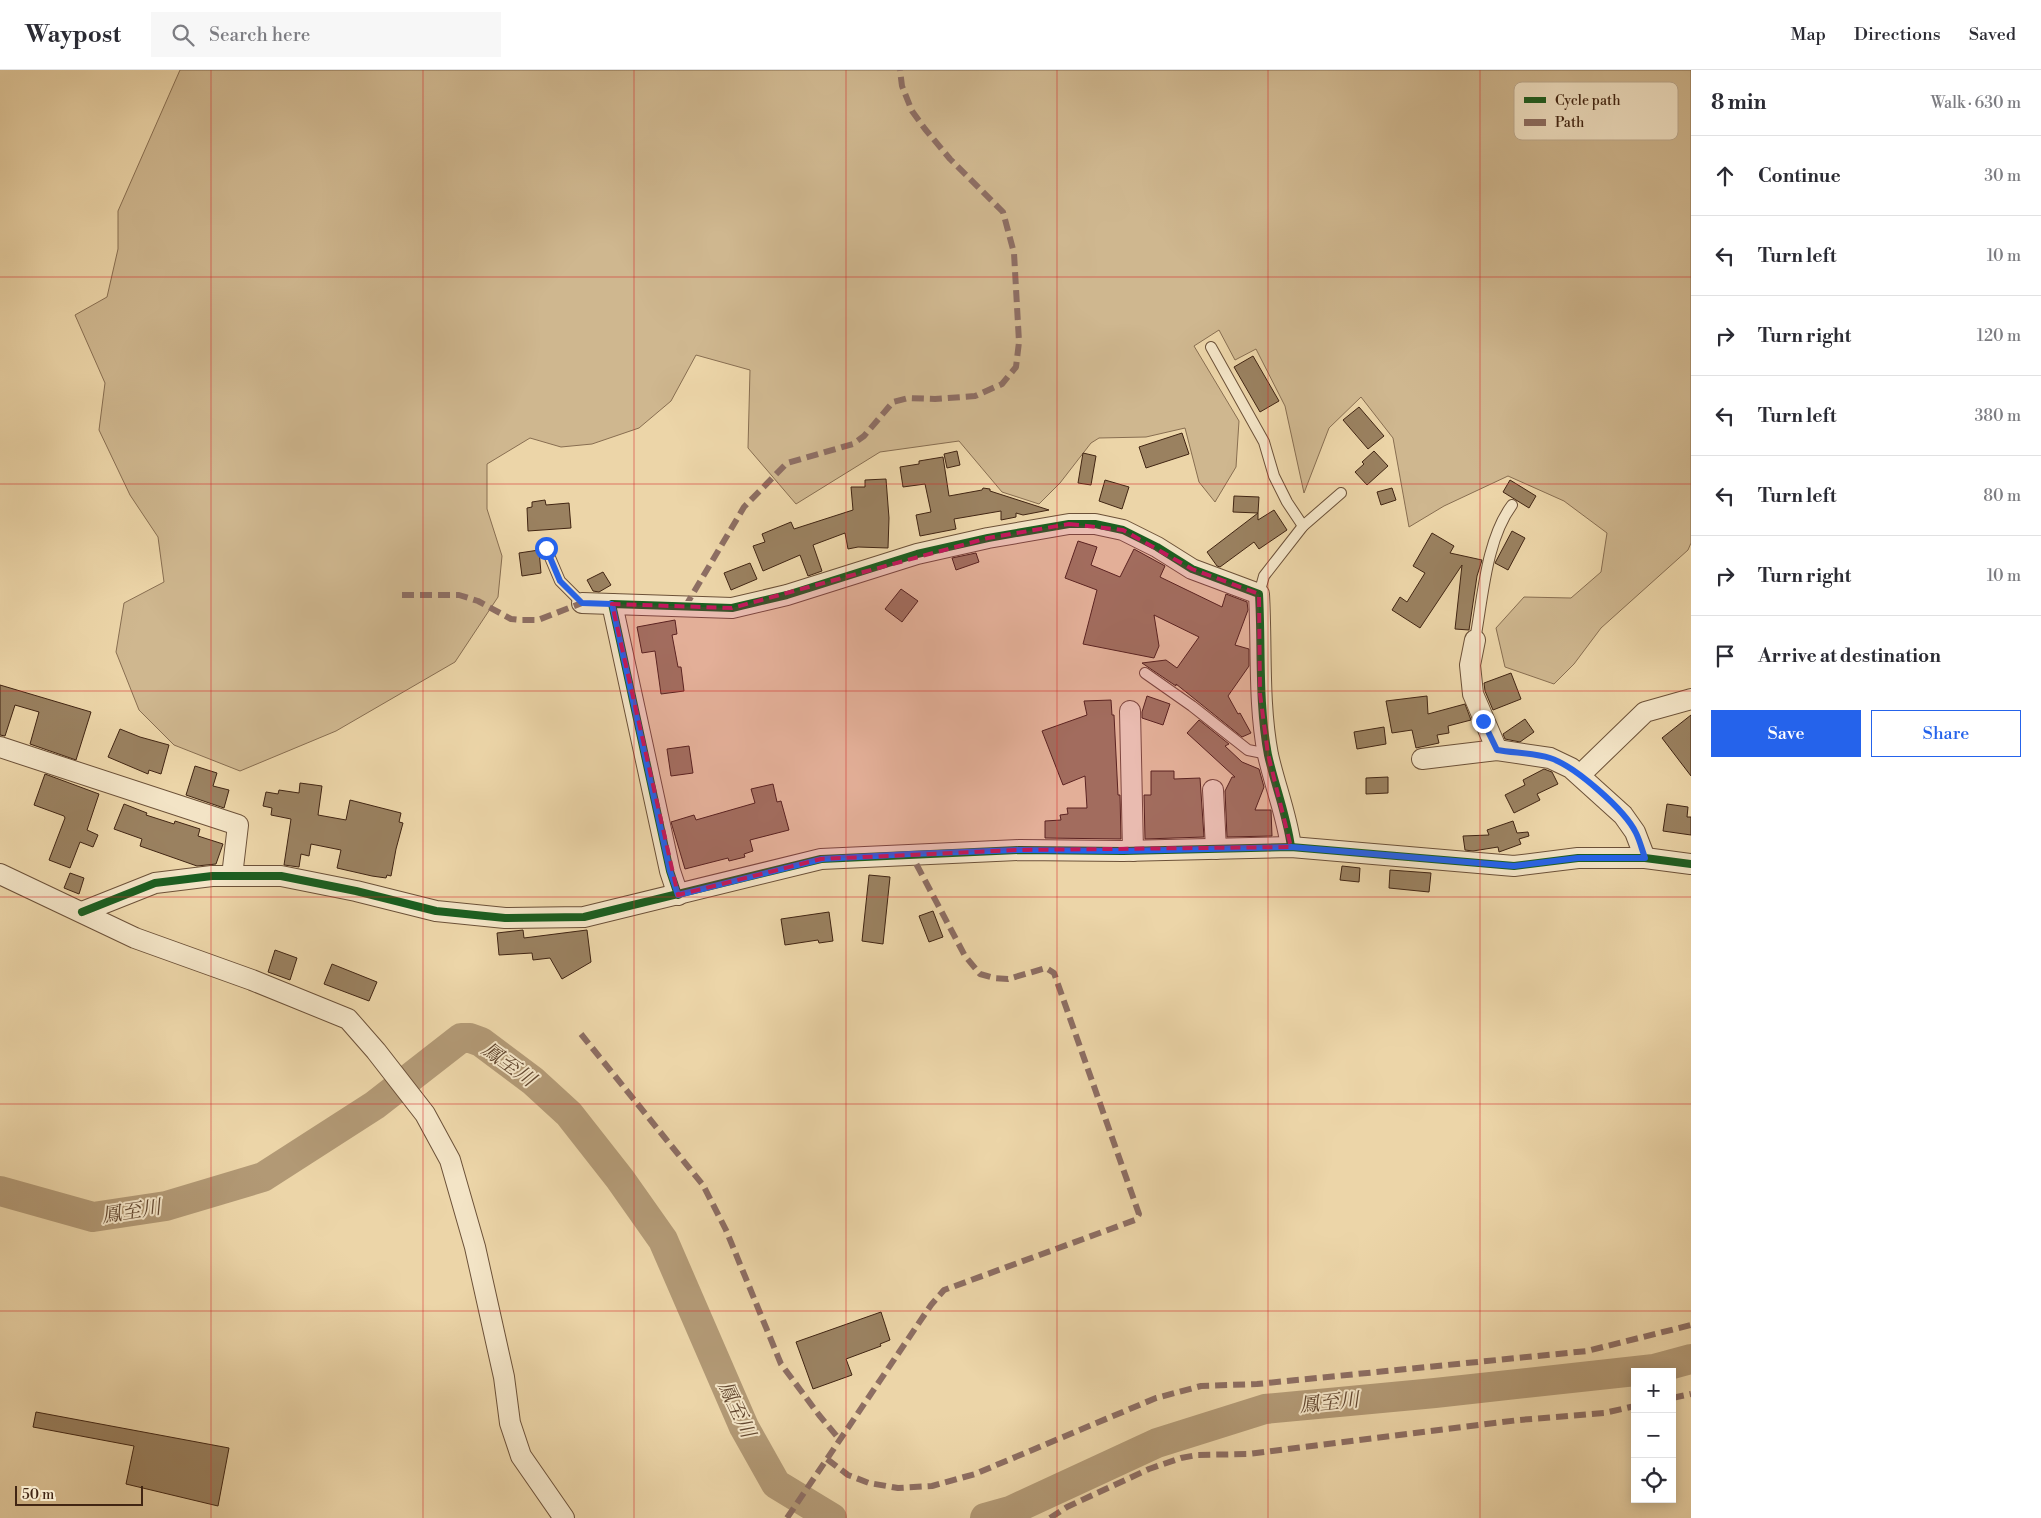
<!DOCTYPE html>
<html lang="en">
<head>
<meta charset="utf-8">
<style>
  body { margin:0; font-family:"Libre Bodoni","Noto Serif JP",serif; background:#f7f7f7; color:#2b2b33 }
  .controls { position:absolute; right:15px; bottom:15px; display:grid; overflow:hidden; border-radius:0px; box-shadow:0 2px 12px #0003 }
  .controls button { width:45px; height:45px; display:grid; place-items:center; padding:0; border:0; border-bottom:1px solid #e1e1e2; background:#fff; color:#2b2b33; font:25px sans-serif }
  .scale { position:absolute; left:15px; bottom:12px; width:128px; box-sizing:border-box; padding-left:5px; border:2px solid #412513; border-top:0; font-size:14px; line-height:18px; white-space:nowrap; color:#412513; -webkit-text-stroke:4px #f3e4c6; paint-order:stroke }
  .stop { position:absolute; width:15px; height:15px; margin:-11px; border:4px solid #2563eb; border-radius:50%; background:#fff }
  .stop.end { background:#2563eb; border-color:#fff; box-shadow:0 1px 5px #0008 }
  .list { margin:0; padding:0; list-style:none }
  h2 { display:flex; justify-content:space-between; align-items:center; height:65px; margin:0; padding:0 20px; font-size:21px }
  h2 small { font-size:16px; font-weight:400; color:#7c7c81 }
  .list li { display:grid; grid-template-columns:32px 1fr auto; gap:15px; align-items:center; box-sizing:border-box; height:80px; padding:0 20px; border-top:1px solid #e1e1e2 }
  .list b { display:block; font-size:19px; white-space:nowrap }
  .list em { font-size:16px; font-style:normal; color:#7c7c81 }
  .actions { display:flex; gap:10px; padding:15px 20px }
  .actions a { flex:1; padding:11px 0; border:1px solid #2563eb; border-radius:0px; text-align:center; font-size:18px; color:#2563eb }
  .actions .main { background:#2563eb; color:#fff }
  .icon { flex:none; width:28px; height:28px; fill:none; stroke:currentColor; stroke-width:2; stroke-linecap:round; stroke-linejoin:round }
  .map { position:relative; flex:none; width:1691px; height:1448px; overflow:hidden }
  header { display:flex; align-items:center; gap:30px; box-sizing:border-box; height:70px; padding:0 25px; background:#fff; border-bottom:1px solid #e1e1e2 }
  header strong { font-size:24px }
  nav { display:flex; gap:28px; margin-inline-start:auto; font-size:18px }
  .search { width:350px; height:45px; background:#f7f7f7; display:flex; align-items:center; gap:12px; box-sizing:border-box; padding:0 18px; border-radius:0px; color:#7c7c81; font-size:19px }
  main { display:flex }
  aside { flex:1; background:#fff }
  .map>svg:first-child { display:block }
</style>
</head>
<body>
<header>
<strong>Waypost</strong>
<div class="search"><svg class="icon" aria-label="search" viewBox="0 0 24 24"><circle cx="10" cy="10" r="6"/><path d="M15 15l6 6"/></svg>Search here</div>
<nav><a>Map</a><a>Directions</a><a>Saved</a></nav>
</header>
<main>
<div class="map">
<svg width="1691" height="1448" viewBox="0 0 1691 1448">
  <rect width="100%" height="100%" fill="#ecd5a8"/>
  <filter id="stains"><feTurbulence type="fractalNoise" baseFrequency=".004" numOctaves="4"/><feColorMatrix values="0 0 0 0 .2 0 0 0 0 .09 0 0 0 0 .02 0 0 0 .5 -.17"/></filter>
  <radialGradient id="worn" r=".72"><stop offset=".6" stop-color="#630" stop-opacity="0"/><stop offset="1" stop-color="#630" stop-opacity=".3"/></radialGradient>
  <polygon fill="#cfb78f" stroke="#886e51" points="180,0 1691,0 1691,473 1688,480 1601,558 1574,594 1554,614 1505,597 1496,558 1524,527 1571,528 1601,502 1607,463 1564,431 1508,406 1444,436 1409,457 1393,368 1361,327 1329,358 1304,423 1285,336 1256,279 1235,290 1219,260 1194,276 1239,351 1236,397 1215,432 1199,412 1185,358 1146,367 1099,368 1091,373 1060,413 1039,434 1002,422 959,371 880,382 796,434 748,378 750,300 696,285 671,331 639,358 592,374 561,377 530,368 487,394 487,439 502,486 498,527 455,592 336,661 240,701 174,675 139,640 116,582 124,533 164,512 158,467 130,425 99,360 105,313 75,245 107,227 118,179 118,141"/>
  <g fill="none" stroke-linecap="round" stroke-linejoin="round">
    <g stroke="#b29975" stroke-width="30">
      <polyline points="0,1121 93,1147 166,1136 263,1107 375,1035 461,968 470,968 481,972 533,1011 569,1044 620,1109 663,1170 744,1357 776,1414 832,1448"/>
      <polyline points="985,1448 1010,1441 1157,1373 1265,1339 1435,1323 1654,1299 1691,1289"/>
    </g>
  </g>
  <g fill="#9a8160" stroke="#412513">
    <polygon points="1253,286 1279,331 1260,342 1234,297"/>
    <polygon points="1359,337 1384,366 1368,379 1343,350"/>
    <polygon points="1182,363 1189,384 1146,398 1139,377"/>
    <polygon points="957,381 960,395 947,398 944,384"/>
    <polygon points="1374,381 1388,396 1367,415 1355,402 1364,394 1362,392"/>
    <polygon points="1083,383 1096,386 1091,415 1078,413"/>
    <polygon points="943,387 949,426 982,420 983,418 990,419 990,421 1049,440 1023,445 1016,443 1016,447 1001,450 1001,441 954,449 956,459 920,466 916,445 931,442 925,414 903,417 900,397 919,394 919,391"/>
    <polygon points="886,409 889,448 888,478 858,477 848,479 845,463 813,475 822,501 808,506 800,485 763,501 753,476 765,472 762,464 791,452 794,459 853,440 851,417 865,417 865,410"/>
    <polygon points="1105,410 1129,417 1122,439 1099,431"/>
    <polygon points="1510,410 1536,426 1529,438 1503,422"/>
    <polygon points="1392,418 1396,430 1381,435 1377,422"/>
    <polygon points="1234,426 1259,427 1258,443 1233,442"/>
    <polygon points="545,430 546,435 569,433 571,458 528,461 527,438 532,437 532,432"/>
    <polygon points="1274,440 1287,460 1259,479 1254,472 1220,497 1217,496 1207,482 1258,443 1258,450"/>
    <polygon points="1512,461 1525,468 1508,500 1495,493"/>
    <polygon points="1432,463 1454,476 1450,483 1482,490 1477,506 1469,560 1455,559 1462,495 1420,558 1392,540 1400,527 1407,532 1425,503 1413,496"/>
    <polygon points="1078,471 1097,477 1091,495 1120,507 1134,479 1165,496 1160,507 1222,537 1226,524 1247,532 1248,540 1235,575 1249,579 1249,596 1228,626 1238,644 1240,643 1251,663 1242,667 1176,614 1176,616 1142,593 1166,590 1177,598 1199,567 1154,545 1159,576 1154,588 1083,574 1097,520 1065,508"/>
    <polygon points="539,480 541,503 522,506 519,483"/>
    <polygon points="976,483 979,492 956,500 952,488"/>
    <polygon points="750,493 757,509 731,520 724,503"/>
    <polygon points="603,502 611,515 599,522 593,521 587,510"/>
    <polygon points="901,519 918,531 902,552 885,539"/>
    <polygon points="675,550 677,564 672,565 678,597 681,597 684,621 661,624 655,581 642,583 637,557"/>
    <polygon points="1511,603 1521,629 1493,640 1485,621 1484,613"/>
    <polygon points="0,615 91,642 76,690 30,674 39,642 15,635 5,666 0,665"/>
    <polygon points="1147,626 1170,634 1163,655 1142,648 1142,642"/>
    <polygon points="1427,626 1428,644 1465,634 1471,650 1448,656 1449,663 1437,665 1439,673 1416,678 1412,660 1392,663 1386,631"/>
    <polygon points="1111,630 1112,645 1114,645 1118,725 1120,725 1121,769 1045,768 1045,751 1061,750 1060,745 1068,744 1067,738 1087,738 1085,706 1063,715 1042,661 1087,645 1084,631"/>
    <polygon points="1691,645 1691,706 1662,668"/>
    <polygon points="1525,649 1534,662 1520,672 1505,669 1503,664"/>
    <polygon points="1199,650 1229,674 1225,676 1242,692 1259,699 1264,717 1255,740 1271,740 1272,766 1227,767 1225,721 1232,707 1235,707 1187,663"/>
    <polygon points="1384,657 1386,674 1357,679 1354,662"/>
    <polygon points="120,659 140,667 169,675 161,704 149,700 148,704 108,687"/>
    <polygon points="689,676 693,703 671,706 667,679"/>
    <polygon points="195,696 217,703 213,716 229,720 224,738 186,725"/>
    <polygon points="1544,699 1552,702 1558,714 1537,724 1540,730 1514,743 1505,725 1525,715 1523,710"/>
    <polygon points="1151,701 1174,701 1174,709 1200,708 1204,767 1145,769 1144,725 1151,725"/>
    <polygon points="45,704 99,724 87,760 98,765 93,777 80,772 70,798 49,790 65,748 64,746 34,735"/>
    <polygon points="1388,707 1388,723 1366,724 1366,708"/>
    <polygon points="300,713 322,716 318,745 346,750 350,730 401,743 399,752 403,753 396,779 391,806 387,805 386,808 372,806 337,798 341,780 311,774 309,786 301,784 299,797 284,795 291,749 271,745 272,738 263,736 266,722 278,724 279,720 299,723"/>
    <polygon points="773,714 777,732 781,731 789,760 750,770 753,781 744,784 745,787 729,791 728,788 685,799 671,752 694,745 696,750 755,733 751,719"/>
    <polygon points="124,734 147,743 146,745 174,754 175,751 200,759 198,766 223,774 216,794 197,796 140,776 142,769 114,759"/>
    <polygon points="1667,734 1688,737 1687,747 1691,747 1691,765 1663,761"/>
    <polygon points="1513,751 1517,763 1528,762 1529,766 1519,769 1521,774 1499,782 1498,777 1473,781 1465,780 1463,766 1489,765 1487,760"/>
    <polygon points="1342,796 1360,798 1359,812 1340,810"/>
    <polygon points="1390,800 1431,803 1429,822 1389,818"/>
    <polygon points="70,803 84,808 79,824 64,818"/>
    <polygon points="869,805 890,807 883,874 862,871"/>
    <polygon points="933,841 943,867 929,872 919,846"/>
    <polygon points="829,842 833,871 819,873 818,870 785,875 781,849"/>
    <polygon points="523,860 524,868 587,860 591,892 562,909 550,888 533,890 532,883 499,885 497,863"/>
    <polygon points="275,880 297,888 290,910 268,902"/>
    <polygon points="332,894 377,912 369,931 324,914"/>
    <polygon points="881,1242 890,1270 880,1274 881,1276 846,1289 852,1305 813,1319 796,1272"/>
    <polygon points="36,1342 229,1378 218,1436 126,1414 134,1376 33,1357"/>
  </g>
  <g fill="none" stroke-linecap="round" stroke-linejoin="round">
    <defs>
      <g id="service">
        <polyline points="1211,277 1264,372 1274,406 1287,432 1303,456"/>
        <polyline points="546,478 560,511 582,533"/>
        <polyline points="1259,524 1264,506 1303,456 1341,423"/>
        <path d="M1475,570C1483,527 1486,470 1512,435"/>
        <polyline points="1145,603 1192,636 1248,680 1268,684"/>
      </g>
      <g id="minor">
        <polyline points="582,533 612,534"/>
        <polyline points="1475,570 1470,595 1473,624 1497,680 1550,688 1571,698 1623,745 1635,762 1645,788"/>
        <polyline points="1130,641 1133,781"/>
        <polyline points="0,677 238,755 232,806"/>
        <polyline points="1422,689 1497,680"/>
        <polyline points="1580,705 1645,642 1691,629"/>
        <polyline points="1213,720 1216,779"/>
        <polyline points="0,804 135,868 252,910 348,949 376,981 425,1044 450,1090 475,1177 504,1307 510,1353 521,1386 564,1448"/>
        <path d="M678,825L670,801L612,534L732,538L787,525L917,484L988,468L1069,454H1095L1123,460L1157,477L1192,499L1259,524C1262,578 1258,632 1268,685C1275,716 1287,746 1291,777"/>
        <polyline points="82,842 155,813 212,806 281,806 356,821 436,841 505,848 584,847 821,789 1019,780 1123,781 1291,777 1514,796 1578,788 1645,788 1691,794"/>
      </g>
    </defs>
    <use href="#service" stroke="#6c5138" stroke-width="12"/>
    <use href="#minor" stroke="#6c5138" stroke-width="22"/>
    <use href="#service" stroke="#f3e4c6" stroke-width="10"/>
    <use href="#minor" stroke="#f3e4c6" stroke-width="20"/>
    <g stroke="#8d6e63" stroke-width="6" stroke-dasharray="12 6" stroke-linecap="butt">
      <polyline points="402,525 459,525 478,531 511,549 521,550 538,550 582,533"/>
      <polyline points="685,537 744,437 787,393 853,374 864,366 893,332 908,328 935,329 975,326 1002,314 1016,297 1019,272 1014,183 1003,142 950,89 925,59 912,41 902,16 900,0"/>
      <polyline points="581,964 703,1115 726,1160 781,1294 819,1345 840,1370"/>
      <polyline points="1672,1328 1691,1324"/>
      <polyline points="827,1389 848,1405 869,1413 898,1418 932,1416 975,1404 1156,1328 1201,1316 1257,1314 1587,1281 1691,1255"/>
      <polyline points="787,1448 931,1235 944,1220 1135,1150 1139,1144 1054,903 1046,898 1008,909 994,908 980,904 965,886 911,784"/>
      <polyline points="1050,1448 1067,1437 1149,1399 1181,1388 1197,1385 1248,1384 1519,1350 1604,1343 1635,1336"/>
    </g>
    <defs>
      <g id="cycleway">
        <path d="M678,825L670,801L612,534L732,538L787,525L917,484L988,468L1069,454H1095L1123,460L1157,477L1192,499L1259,524C1262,578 1258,632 1268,685C1275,716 1287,746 1291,777"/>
        <polyline points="82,842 155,813 212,806 281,806 356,821 436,841 505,848 584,847 821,789 1019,780 1123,781 1291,777 1514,796 1578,788 1645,788 1691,794"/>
      </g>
    </defs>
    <use href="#cycleway" stroke="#f3e4c6" stroke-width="11"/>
    <use href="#cycleway" stroke="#1b5e20" stroke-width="8"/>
  </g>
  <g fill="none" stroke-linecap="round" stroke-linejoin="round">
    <path stroke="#2563eb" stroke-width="6" d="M546,478L560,511L582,533L612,534L670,801L678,825L822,789L911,784L1019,780L1123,781L1291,777L1514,796L1578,788H1645C1642,780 1640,771 1636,763C1625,740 1575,696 1550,688C1534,683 1514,683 1497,680L1483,651"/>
  </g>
  <path fill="#c2185b" fill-opacity="0.2" stroke="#c2185b" stroke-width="4" stroke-dasharray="10 6" stroke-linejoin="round" d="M1069,454L1123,460L1192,499L1259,524L1260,624L1268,684L1291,777L1019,780L821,789L678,825L612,534L732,538L988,468Z"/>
  <path fill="none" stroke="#d62828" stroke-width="1" stroke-opacity="0.55" d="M211,0V1448M423,0V1448M634,0V1448M846,0V1448M1057,0V1448M1268,0V1448M1480,0V1448M0,207H1691M0,414H1691M0,621H1691M0,827H1691M0,1034H1691M0,1241H1691"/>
  <g text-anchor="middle" stroke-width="4" stroke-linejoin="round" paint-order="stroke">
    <g font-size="20" font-style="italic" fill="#634830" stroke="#f3e4c6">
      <text transform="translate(509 994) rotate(36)" y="7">鳳至川</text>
      <text transform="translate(131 1141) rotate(-9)" y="7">鳳至川</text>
      <text transform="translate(1329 1332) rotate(-6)" y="7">鳳至川</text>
      <text transform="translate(737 1339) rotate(65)" y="7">鳳至川</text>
    </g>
  </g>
  <rect x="1514" y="12" width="164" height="58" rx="8" fill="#f3e4c6" stroke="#beab90" stroke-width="1"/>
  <rect x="1524" y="27" width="22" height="6" fill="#1b5e20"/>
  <rect x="1524" y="49" width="22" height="7" fill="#8d6e63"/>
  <g font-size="14" fill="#412513">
    <text x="1555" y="35">Cycle path</text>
    <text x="1555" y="57">Path</text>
  </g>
  <rect width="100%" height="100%" filter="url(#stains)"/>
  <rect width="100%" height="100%" fill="url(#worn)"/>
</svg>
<div class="controls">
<button>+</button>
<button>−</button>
<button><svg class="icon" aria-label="locate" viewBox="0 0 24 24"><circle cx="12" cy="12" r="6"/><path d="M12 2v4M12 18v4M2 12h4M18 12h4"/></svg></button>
</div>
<div class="scale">50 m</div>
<div class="stop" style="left:546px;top:478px"></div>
<div class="stop end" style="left:1483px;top:651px"></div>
</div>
<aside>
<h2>8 min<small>Walk · 630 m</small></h2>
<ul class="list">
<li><svg class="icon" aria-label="ahead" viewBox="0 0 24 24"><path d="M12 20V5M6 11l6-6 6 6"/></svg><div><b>Continue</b></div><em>30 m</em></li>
<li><svg class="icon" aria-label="left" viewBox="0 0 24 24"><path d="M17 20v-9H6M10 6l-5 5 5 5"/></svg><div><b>Turn left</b></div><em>10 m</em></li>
<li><svg class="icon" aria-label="right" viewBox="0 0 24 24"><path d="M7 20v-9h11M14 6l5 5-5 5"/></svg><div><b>Turn right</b></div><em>120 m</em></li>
<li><svg class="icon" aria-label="left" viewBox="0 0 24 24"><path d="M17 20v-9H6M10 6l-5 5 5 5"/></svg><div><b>Turn left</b></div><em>380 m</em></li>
<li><svg class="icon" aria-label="left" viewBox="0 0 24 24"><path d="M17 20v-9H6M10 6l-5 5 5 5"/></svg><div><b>Turn left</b></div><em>80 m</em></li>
<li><svg class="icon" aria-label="right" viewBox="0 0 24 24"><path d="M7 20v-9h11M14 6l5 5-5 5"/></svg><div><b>Turn right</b></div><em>10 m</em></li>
<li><svg class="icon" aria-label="arrive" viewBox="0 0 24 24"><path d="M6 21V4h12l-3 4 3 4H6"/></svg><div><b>Arrive at destination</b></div></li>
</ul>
<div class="actions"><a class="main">Save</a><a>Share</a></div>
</aside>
</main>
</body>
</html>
